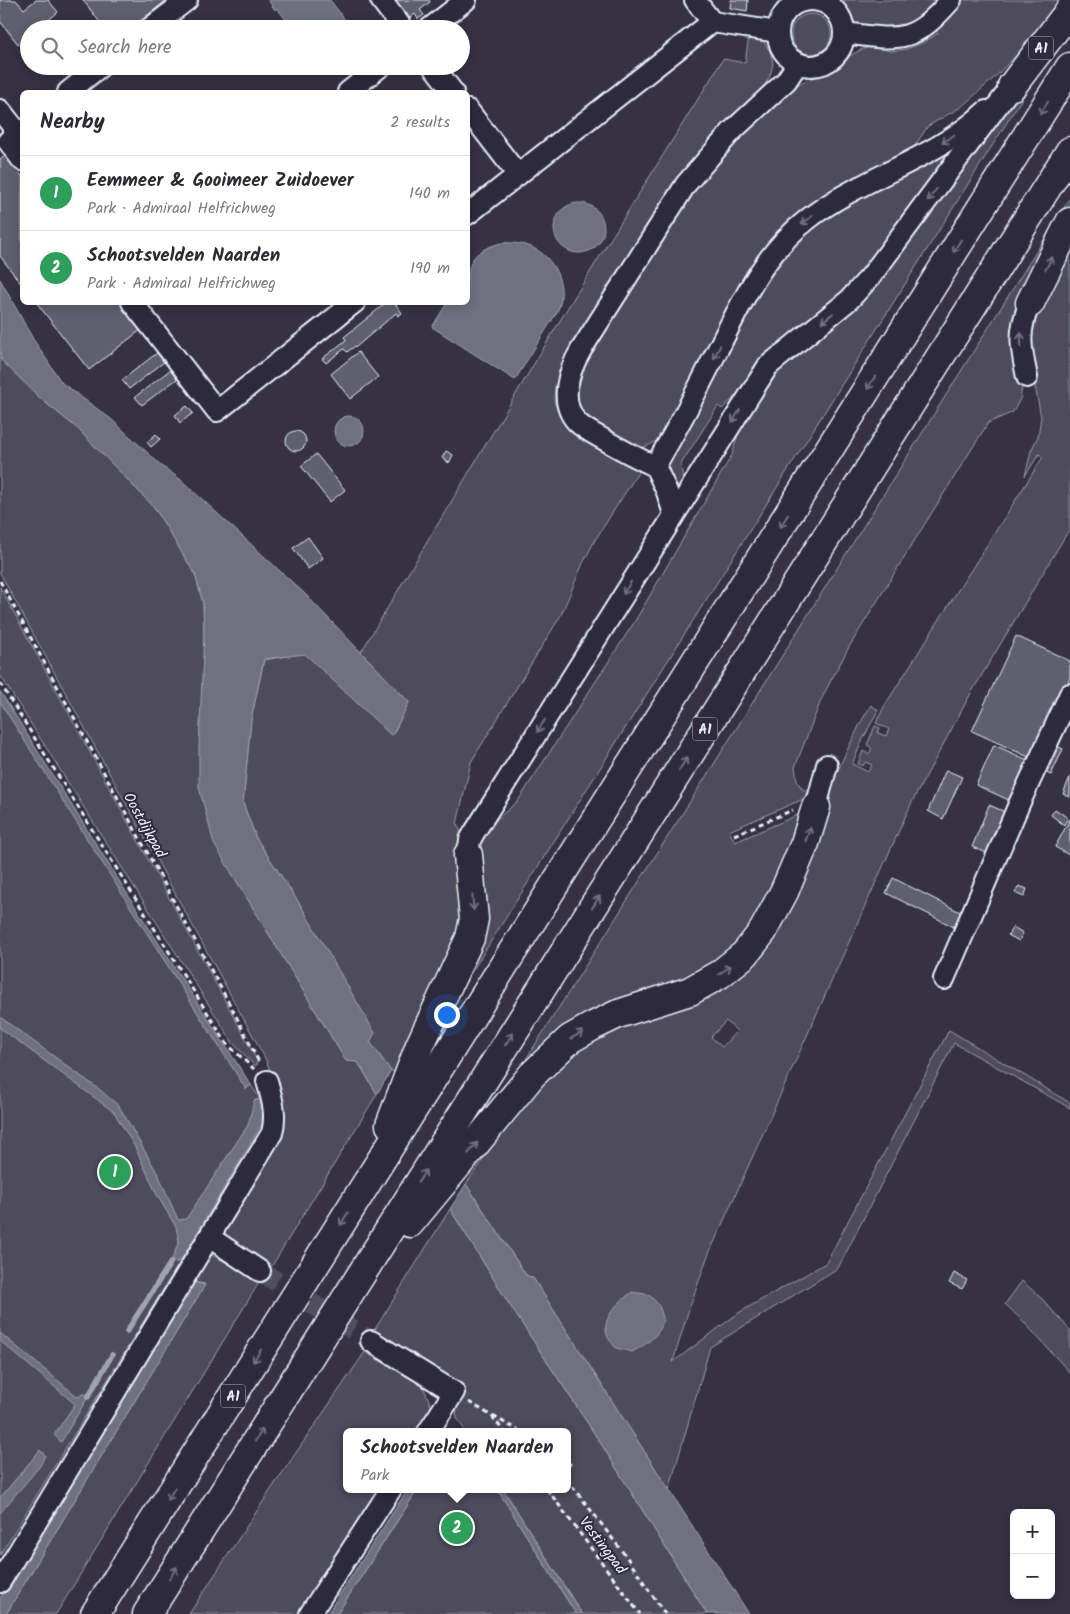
<!DOCTYPE html>
<html lang="en">
<head>
<meta charset="utf-8">
<style>
  body { margin:0; font-family:Kalam,sans-serif; background:#f7f7f7; color:#2b2b33 }
  .controls { position:absolute; right:15px; bottom:15px; display:grid; overflow:hidden; border-radius:8px; box-shadow:0 2px 12px #0003 }
  .controls button { width:45px; height:45px; display:grid; place-items:center; padding:0; border:0; border-bottom:1px solid #e1e1e2; background:#fff; color:#2b2b33; font:25px sans-serif }
  .you { position:absolute; left:446px; top:1014px; width:18px; height:18px; margin:-12px; border:4px solid #fff; border-radius:50%; background:#1a73e8; box-shadow:0 0 0 8px #1a73e833 }
  .badge { display:grid; place-items:center; width:32px; height:32px; border-radius:50%; background:#8a764a; color:#fff; font-size:16px; font-weight:700 }
  .pin { position:absolute; translate:-50% -50%; border:2px solid #fff; box-shadow:0 1px 5px #0006 }
  .popup { position:absolute; left:343px; top:1428px; width:228px; height:65px; box-sizing:border-box; display:grid; place-content:center; border-radius:8px; background:#fff; filter:drop-shadow(0 1px 4px #0005); font-size:16px; white-space:nowrap; color:#7c7c81 }
  .popup b { font-size:19px; color:#2b2b33 }
  .popup::after { content:''; position:absolute; left:50%; top:100%; margin-left:-10px; border:10px solid transparent; border-top-color:#fff }
  .list { margin:0; padding:0; list-style:none }
  h2 { display:flex; justify-content:space-between; align-items:center; height:65px; margin:0; padding:0 20px; font-size:21px }
  h2 small { font-size:16px; font-weight:400; color:#7c7c81 }
  .list li { display:grid; grid-template-columns:32px 1fr auto; gap:15px; align-items:center; box-sizing:border-box; height:75px; padding:0 20px; border-top:1px solid #e1e1e2 }
  .list b { display:block; font-size:19px; white-space:nowrap }
  .list p { margin:0; font-size:16px; white-space:nowrap; color:#7c7c81 }
  .list em { font-size:16px; font-style:normal; color:#7c7c81 }
  .icon { flex:none; width:28px; height:28px; fill:none; stroke:currentColor; stroke-width:2; stroke-linecap:round; stroke-linejoin:round }
  .map { position:relative; flex:none; width:1070px; height:1614px; overflow:hidden }
  .search { position:absolute; background:#fff; box-shadow:0 2px 12px #0003; left:20px; top:20px; width:450px; height:55px; display:flex; align-items:center; gap:12px; box-sizing:border-box; padding:0 18px; border-radius:28px; color:#7c7c81; font-size:19px }
  .panel { position:absolute; background:#fff; box-shadow:0 2px 12px #0003; left:20px; top:90px; width:450px; height:215px; border-radius:8px }
  .map>svg:first-child { display:block }
</style>
</head>
<body>
<div class="map">
<svg width="1070" height="1614" viewBox="0 0 1070 1614">
  <rect width="100%" height="100%" fill="#363244"/>
  <filter id="ink" filterUnits="userSpaceOnUse"><feTurbulence type="fractalNoise" baseFrequency=".02" numOctaves="2"/><feDisplacementMap in="SourceGraphic" scale="10" xChannelSelector="R" yChannelSelector="G"/><feConvolveMatrix kernelMatrix="1 2 1 2 8 2 1 2 1" color-interpolation-filters="sRGB"/></filter>
  <g filter="url(#ink)">
    <g fill="#4d4b5c" stroke="#9a9eaa" fill-rule="evenodd">
      <path d="M839,0H1061L1024,47L993,79L961,107L928,126L912,150L806,210L664,434C657,441 647,449 637,447C628,446 581,417 577,409C574,402 576,389 575,382L694,188L716,160L791,90L802,82L840,68L851,55L861,50L872,46L890,51L907,49L924,42L938,33L925,16L895,31L857,27Z"/>
      <circle cx="811" cy="34" r="20"/>
      <polygon points="1062,35 447,1011 479,835 518,801 635,621 732,455 743,418 770,373 836,320"/>
      <path d="M749,36L763,40C775,58 776,65 765,85L710,142L565,363L555,386L554,401L560,417L572,428L639,471L595,540L583,563L561,615L471,762L457,824L460,830L467,918L395,1072L391,1071L370,1042L301,906L256,838L243,803L251,720L264,660L305,653L392,736L409,702L361,652L567,309L723,59L745,63Z"/>
      <polygon points="950,150 953,151 867,272 722,409 718,406 681,464 683,483 678,493 663,468 769,267 821,218"/>
      <polygon points="1070,198 1070,210 1039,270 1021,377 1022,387 1020,399 1013,412 988,423 916,538 849,647 829,684 821,700 795,767 797,781 803,790 807,790 808,797 729,831 735,842 809,810 786,874 731,959 640,1000 493,1111 714,764"/>
      <path d="M1070,238V528L971,693L911,804L707,1258L688,1312L673,1362L740,1312L826,1263L949,1030L1070,1103V1108L954,1043L838,1268L710,1347L669,1490L533,1278L526,1275L466,1184L520,1107L581,1043L713,988L825,804L842,761L861,722L871,705L878,710L863,739L852,764L868,772L872,765L865,762L863,766L858,764L863,751L869,754L872,748L867,745L875,726L880,728L878,733L886,736L889,729L876,723L885,705L1043,457L1039,454L1025,476L1031,451L1038,436L1041,417L1029,355V327ZM726,1021L737,1031L722,1047L711,1037Z"/>
      <polygon points="0,357 41,399 77,428 154,507 195,574 203,603 204,633 203,679 233,875 346,1061 358,1062 377,1094 270,1269 224,1237 225,1219 266,1151 273,1078 265,1058 0,573"/>
      <polygon points="0,587 253,1052 257,1061 257,1065 254,1065 233,1043 0,675"/>
      <polygon points="0,699 246,1088 251,1085 260,1099 254,1101 261,1117 180,1262 0,1555"/>
      <polygon points="450,1209 513,1310 600,1442 707,1614 582,1614 503,1489 567,1489 567,1432 466,1432 457,1418 454,1384 372,1334"/>
      <polygon points="212,1255 260,1281 56,1614 6,1614 205,1284 194,1282"/>
      <polygon points="1022,1281 1041,1298 1070,1330 1070,1373 1024,1322 1005,1304"/>
      <polygon points="365,1352 423,1386 434,1413 421,1432 347,1432 347,1489 383,1489 300,1614 189,1614 274,1485"/>
      <polygon points="418,1489 497,1489 576,1614 337,1614"/>
    </g>
    <g fill="#70717f" stroke="#a0a4af">
      <polygon points="268,0 330,0 352,29 293,29 277,8 275,10"/>
      <circle cx="579" cy="228" r="25"/>
      <path d="M501,243C518,242 535,245 547,258C558,270 564,287 560,304C558,312 552,320 547,328C536,345 526,363 515,380L432,327L447,303L468,302C468,270 463,253 501,243Z"/>
      <polygon points="0,279 33,339 62,383 111,419 163,467 180,479 305,594 409,702 392,736 305,654 264,659 251,720 243,803 256,838 301,906 375,1033 370,1042 391,1071 377,1094 358,1062 346,1061 214,844 199,787 199,746 204,633 203,603 195,574 154,507 77,428 41,399 3,362 0,357"/>
      <circle cx="349" cy="431" r="15"/>
      <polygon points="0,691 145,922 251,1085 246,1089 0,702"/>
      <polygon points="0,1017 100,1090 119,1106 159,1176 178,1220 186,1219 248,1125 254,1101 260,1099 265,1119 180,1262 171,1262 179,1241 176,1227 157,1195 135,1147 114,1112 0,1028"/>
      <polygon points="466,1184 526,1275 533,1278 749,1614 707,1614 600,1442 513,1310 450,1209"/>
      <polygon points="194,1282 205,1285 6,1614 0,1614 0,1598 66,1487"/>
      <path d="M632,1292C636,1293 644,1293 648,1295C659,1301 667,1318 660,1329C653,1340 643,1346 632,1352L616,1348C613,1344 608,1339 607,1335C601,1316 620,1302 632,1292Z"/>
      <polygon points="0,1333 78,1397 84,1393 88,1397 61,1442 54,1435 75,1404 0,1341"/>
      <polygon points="40,1450 45,1455 40,1466 0,1513 0,1498"/>
      <polygon points="408,1489 418,1489 337,1614 327,1614"/>
      <polygon points="497,1489 503,1489 582,1614 576,1614"/>
    </g>
    <g fill="none" stroke-linecap="round" stroke-linejoin="round">
      <g stroke="#a0a4af" stroke-width="5.5">
        <polyline points="127,1331 171,1262"/>
        <polyline points="88,1397 112,1355"/>
      </g>
    </g>
    <g fill="#605e6e" stroke="#e8f1f8">
      <polygon points="0,0 16,0 24,9 36,0 48,0 58,12 38,29 29,29 29,36 18,44 0,21"/>
      <polygon points="83,0 167,0 130,29 105,29"/>
      <polygon points="396,0 429,0 430,2 420,10 424,15 418,19 415,14 410,18"/>
      <polygon points="731,0 748,0 747,11 730,8"/>
      <polygon points="6,155 22,176 22,285 0,256 0,160"/>
      <polygon points="36,302 121,302 142,329 89,370"/>
      <polygon points="387,302 394,302 402,313 398,316 396,313 356,347 355,346 347,352 344,349 326,363 322,359 346,340 344,337"/>
      <polygon points="358,352 378,377 350,399 331,374"/>
      <polygon points="157,353 164,362 129,389 122,380"/>
      <polygon points="170,370 177,379 142,405 135,397"/>
      <polygon points="187,406 193,413 180,423 175,415"/>
      <circle cx="296" cy="441" r="10"/>
      <polygon points="156,434 160,439 151,447 147,442"/>
      <polygon points="446,451 453,455 449,463 442,458"/>
      <polygon points="316,454 345,490 330,502 301,466"/>
      <polygon points="308,537 323,558 308,569 293,548"/>
      <polygon points="1016,636 1070,661 1070,678 1033,759 972,731"/>
      <polygon points="994,745 1032,762 1013,802 976,785"/>
      <polygon points="1054,745 1063,749 1051,775 1042,771"/>
      <polygon points="946,770 962,777 943,819 928,811"/>
      <polygon points="1070,777 1070,797 1063,794"/>
      <polygon points="989,805 1010,814 995,850 989,847 987,853 972,847"/>
      <polygon points="1055,809 1068,818 1064,825 1051,815"/>
      <polygon points="1070,819 1070,854 1069,855 1055,847"/>
      <polygon points="893,878 964,914 956,928 886,893"/>
      <polygon points="1019,886 1027,889 1024,897 1015,893"/>
      <polygon points="1013,927 1023,933 1019,941 1008,935"/>
      <polygon points="954,1273 967,1280 962,1289 949,1283"/>
    </g>
    <g fill="none" stroke-linecap="round" stroke-linejoin="round">
      <polyline stroke="#514f5f" stroke-width="20" stroke-dasharray="20 10" stroke-linecap="butt" points="260,1271 371,1341"/>
      <defs>
        <g id="minor">
          <polyline points="381,0 403,29"/>
          <circle cx="811" cy="33" r="33"/>
          <polyline points="712,22 778,32"/>
          <polyline points="149,29 187,0"/>
          <polyline points="429,29 466,0"/>
          <path d="M844,33C899,40 912,45 951,0"/>
          <polyline points="433,66 453,92"/>
          <polyline points="68,92 101,66"/>
          <polyline points="348,92 381,66"/>
          <polyline points="0,110 18,133"/>
          <polyline points="468,110 518,175"/>
          <polyline points="22,130 8,141 22,160"/>
          <polyline points="468,214 712,22 695,0"/>
          <polyline points="132,302 217,411 355,302"/>
          <path d="M1027,377C1021,348 1017,332 1030,303"/>
          <path d="M655,466C678,428 698,389 718,349C743,300 763,254 808,219C862,177 936,159 986,111"/>
          <path d="M674,514L667,492L655,466C637,458 620,449 603,439C594,434 584,429 577,422C558,402 569,370 581,350L686,184L732,131L786,81L798,63"/>
          <polyline points="816,807 827,765"/>
          <polyline points="468,855 470,840 474,833 768,366 849,300 871,276 1012,86"/>
          <polyline points="944,979 1020,802 1070,694"/>
          <polyline points="209,1237 260,1271"/>
          <polyline points="371,1341 454,1392 428,1432"/>
          <path d="M0,1582L272,1133C277,1114 272,1099 267,1081"/>
          <polyline points="310,1614 391,1489"/>
        </g>
        <g id="highway">
          <polyline points="1012,86 1070,10"/>
          <polyline points="1030,303 1070,222"/>
          <polyline points="390,1125 420,1045 470,938 474,919 468,855"/>
          <polyline points="410,1223 532,1075 570,1039 593,1026 618,1014 690,991 720,974 745,954 763,931 784,892 805,843 816,807"/>
          <polyline points="95,1614 1070,67"/>
          <polyline points="147,1614 1070,151"/>
        </g>
      </defs>
      <use href="#minor" stroke="#e8f1f8" stroke-width="24"/>
      <use href="#highway" stroke="#e8f1f8" stroke-width="31"/>
      <g stroke="#e8f1f8" stroke-width="3" stroke-dasharray="5 4" stroke-linecap="butt">
        <polyline points="0,581 235,1014 260,1064"/>
        <polyline points="0,683 227,1044 254,1069"/>
        <polyline points="734,835 793,810"/>
        <polyline points="469,1402 492,1416 504,1432"/>
        <polyline points="493,1416 521,1432"/>
        <polyline points="567,1462 571,1465"/>
        <polyline points="567,1479 628,1559 665,1614"/>
        <polyline points="547,1489 640,1614"/>
      </g>
      <use href="#minor" stroke="#2f2a3d" stroke-width="20"/>
      <use href="#highway" stroke="#2f2a3d" stroke-width="28"/>
    </g>
    <defs><path id="oneway-shaft" d="M-6 0H5M1.5-3L5.5 0L1.5 3" fill="none" stroke-width="1.6" stroke-linecap="round" stroke-linejoin="round" transform="scale(1.25)"/></defs>
    <g stroke="#70707e">
      <use href="#oneway-shaft" transform="translate(1044 108) rotate(122)"/>
      <use href="#oneway-shaft" transform="translate(948 139) rotate(146)"/>
      <use href="#oneway-shaft" transform="translate(932 195) rotate(127)"/>
      <use href="#oneway-shaft" transform="translate(807 220) rotate(142)"/>
      <use href="#oneway-shaft" transform="translate(957 246) rotate(122)"/>
      <use href="#oneway-shaft" transform="translate(1049 263) rotate(-63)"/>
      <use href="#oneway-shaft" transform="translate(827 318) rotate(142)"/>
      <use href="#oneway-shaft" transform="translate(1021 340) rotate(-91)"/>
      <use href="#oneway-shaft" transform="translate(717 352) rotate(117)"/>
      <use href="#oneway-shaft" transform="translate(871 383) rotate(122)"/>
      <use href="#oneway-shaft" transform="translate(736 416) rotate(122)"/>
      <use href="#oneway-shaft" transform="translate(784 521) rotate(122)"/>
      <use href="#oneway-shaft" transform="translate(627 588) rotate(122)"/>
      <use href="#oneway-shaft" transform="translate(541 726) rotate(122)"/>
      <use href="#oneway-shaft" transform="translate(683 764) rotate(-58)"/>
      <use href="#oneway-shaft" transform="translate(808 834) rotate(-71)"/>
      <use href="#oneway-shaft" transform="translate(596 902) rotate(-58)"/>
      <use href="#oneway-shaft" transform="translate(473 903) rotate(85)"/>
      <use href="#oneway-shaft" transform="translate(725 970) rotate(-35)"/>
      <use href="#oneway-shaft" transform="translate(577 1035) rotate(-31)"/>
      <use href="#oneway-shaft" transform="translate(509 1039) rotate(-58)"/>
      <use href="#oneway-shaft" transform="translate(473 1148) rotate(-50)"/>
      <use href="#oneway-shaft" transform="translate(422 1176) rotate(-58)"/>
      <use href="#oneway-shaft" transform="translate(344 1219) rotate(122)"/>
      <use href="#oneway-shaft" transform="translate(257 1356) rotate(122)"/>
      <use href="#oneway-shaft" transform="translate(259 1435) rotate(-58)"/>
      <use href="#oneway-shaft" transform="translate(171 1494) rotate(122)"/>
      <use href="#oneway-shaft" transform="translate(173 1573) rotate(-58)"/>
    </g>
  </g>
  <g text-anchor="middle" stroke-width="4" stroke-linejoin="round" paint-order="stroke">
    <g fill="#2f2a3d" stroke="#b0b5c0" stroke-width="1">
      <rect x="1028.5" y="36.5" width="25" height="23" rx="4"/>
      <rect x="692.5" y="717.5" width="25" height="23" rx="4"/>
      <rect x="220.5" y="1384.5" width="25" height="23" rx="4"/>
    </g>
    <g font-size="14" font-weight="bold" fill="#e8f1f8">
      <text x="1041" y="53">A1</text>
      <text x="705" y="734">A1</text>
      <text x="233" y="1401">A1</text>
    </g>
    <g font-size="15" fill="#e8f1f8" stroke="#2f2a3d">
      <text transform="translate(145 825) rotate(61)" y="5">Oostdijkpad</text>
      <text transform="translate(603 1545) rotate(53)" y="5">Vestingpad</text>
    </g>
  </g>
</svg>
<div class="controls">
<button>+</button>
<button>−</button>
</div>
<div class="you"></div>
<div class="pin badge" style="left:115px;top:1172px;background:#2e9e5b">1</div>
<div class="pin badge" style="left:457px;top:1528px;background:#2e9e5b">2</div>
<div class="popup"><b>Schootsvelden Naarden</b>Park</div>
<div class="search"><svg class="icon" aria-label="search" viewBox="0 0 24 24"><circle cx="10" cy="10" r="6"/><path d="M15 15l6 6"/></svg>Search here</div>
<section class="panel">
<h2>Nearby<small>2 results</small></h2>
<ul class="list">
<li><span class="badge" style="background:#2e9e5b">1</span><div><b>Eemmeer &amp; Gooimeer Zuidoever</b><p>Park · Admiraal Helfrichweg</p></div><em>140 m</em></li>
<li><span class="badge" style="background:#2e9e5b">2</span><div><b>Schootsvelden Naarden</b><p>Park · Admiraal Helfrichweg</p></div><em>190 m</em></li>
</ul>
</section>
</div>
</body>
</html>
